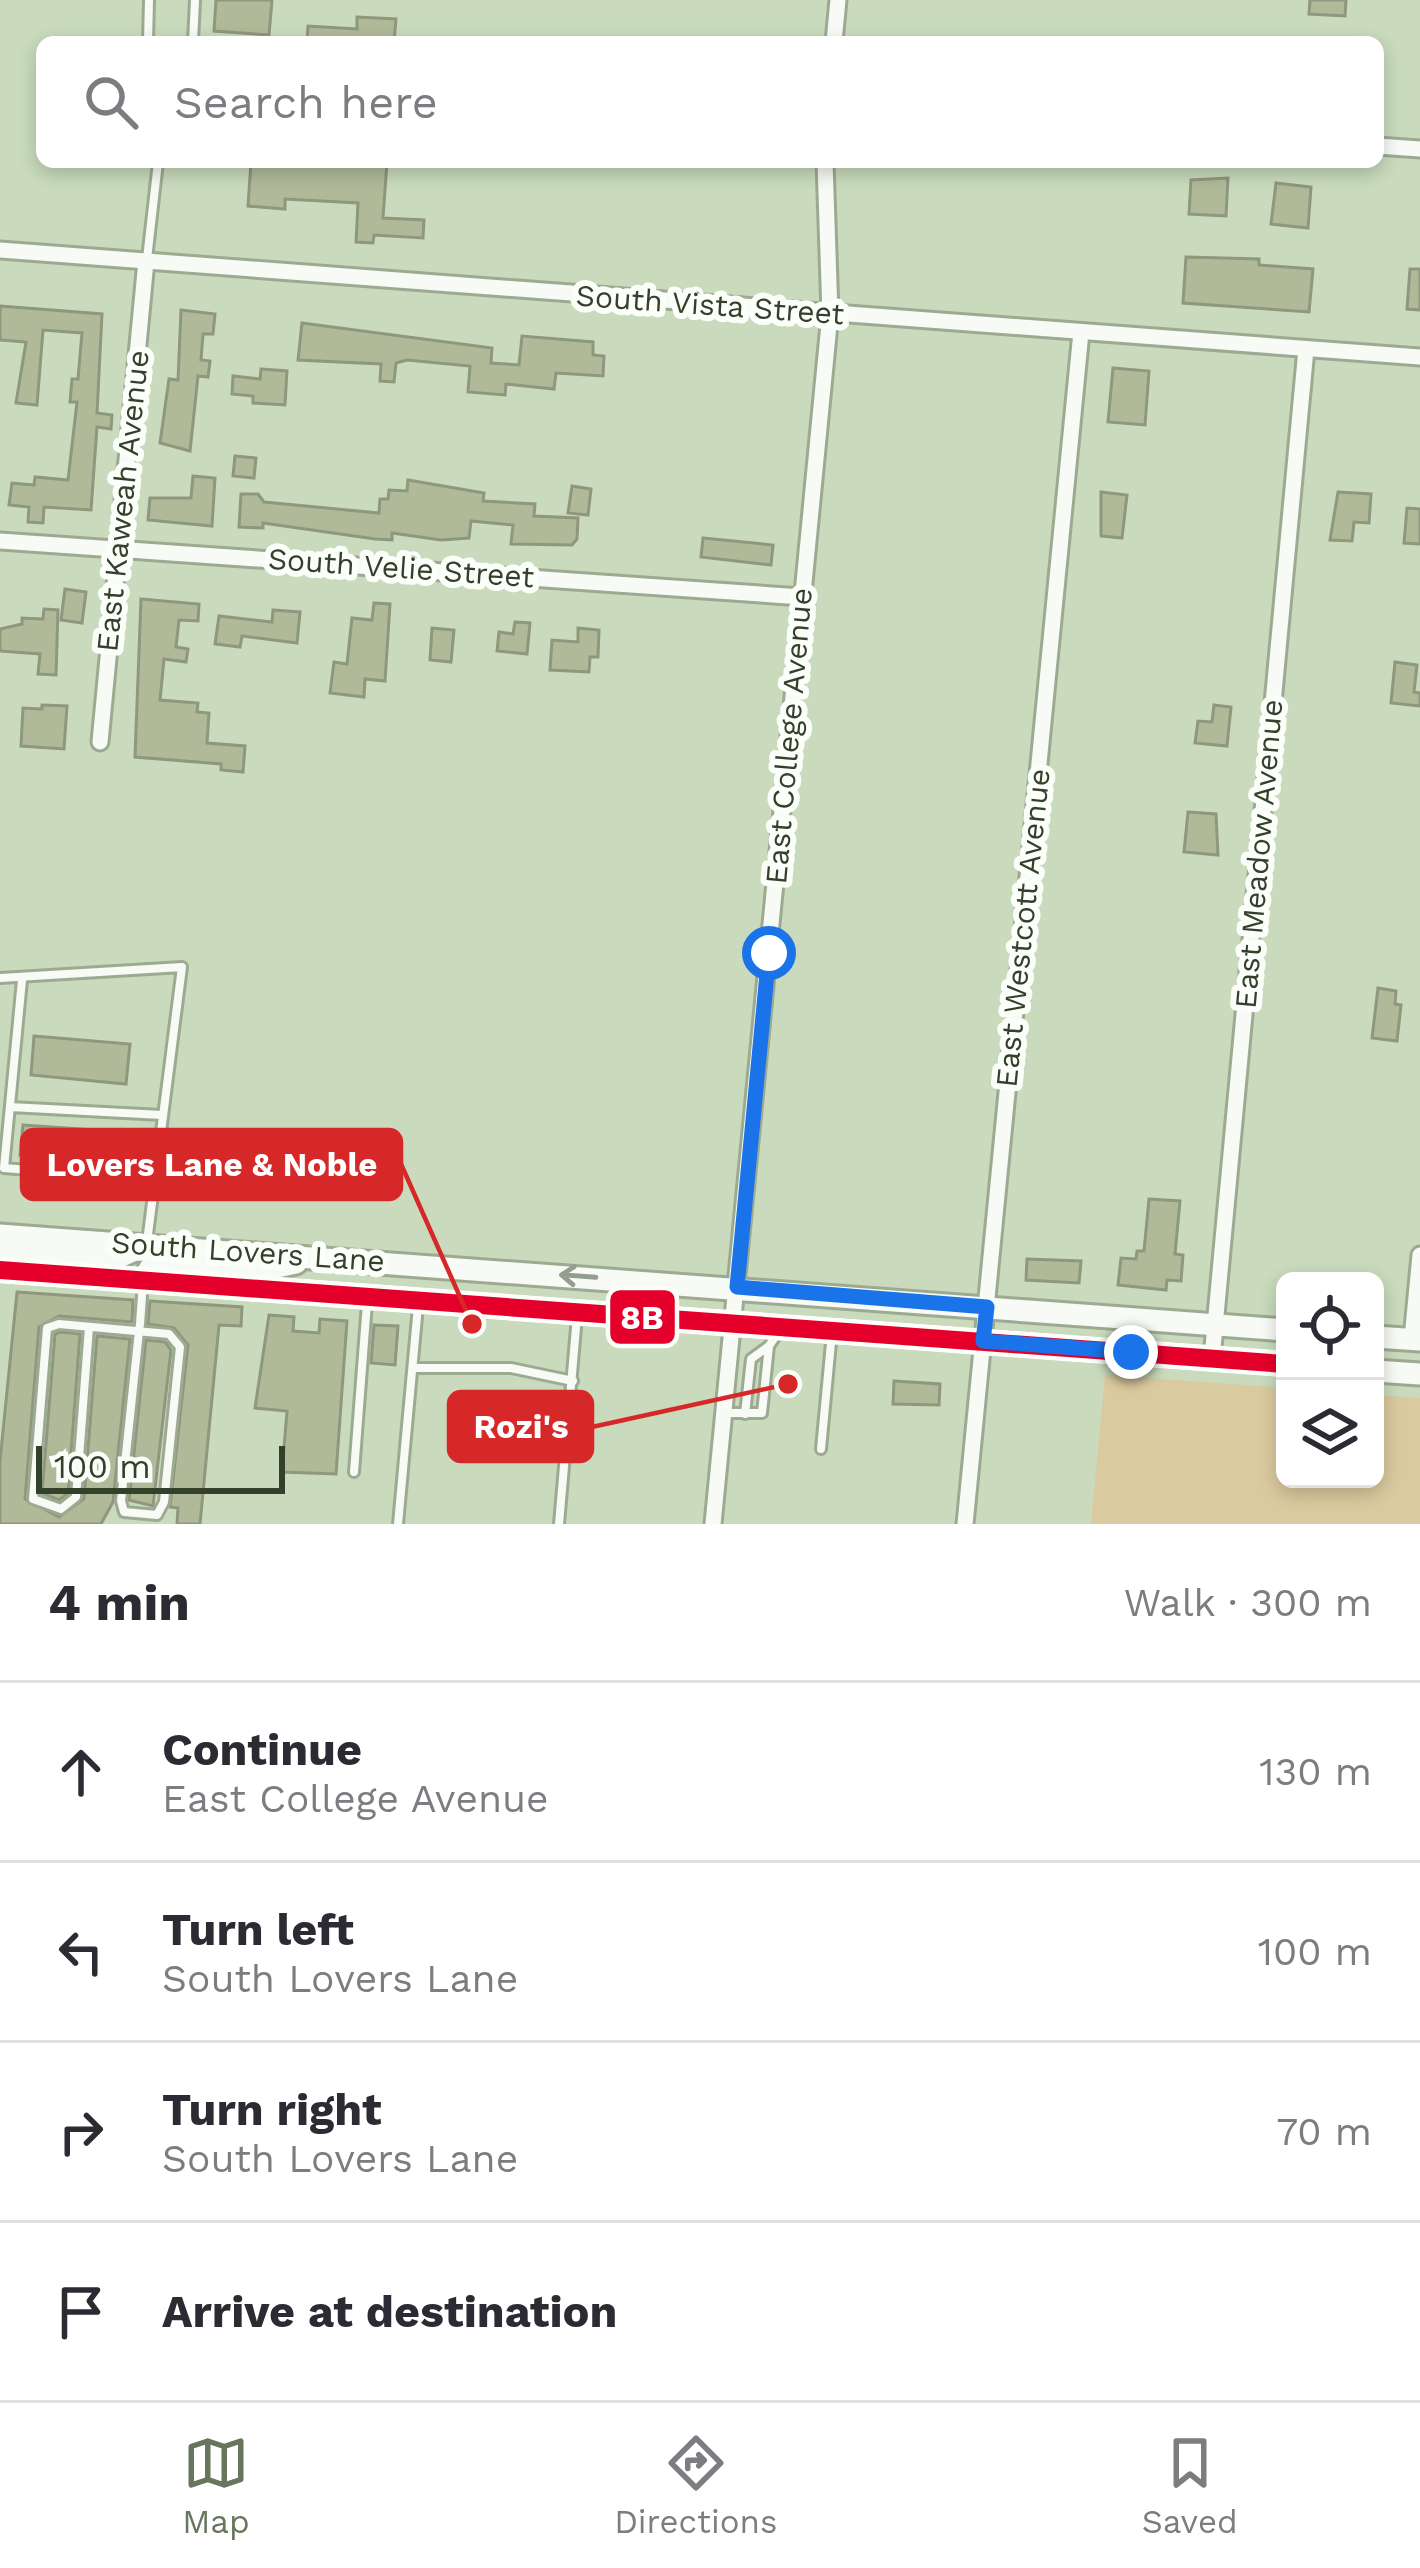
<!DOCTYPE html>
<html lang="en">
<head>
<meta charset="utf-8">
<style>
  body { margin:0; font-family:"Work Sans",sans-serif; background:#f2f2f3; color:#2b2b33 }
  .controls { position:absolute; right:36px; bottom:36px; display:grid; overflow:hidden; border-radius:18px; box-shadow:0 6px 18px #0003 }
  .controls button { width:108px; height:108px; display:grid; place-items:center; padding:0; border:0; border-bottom:3px solid #e1e1e2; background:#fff; color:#2b2b33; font:60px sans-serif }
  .scale { position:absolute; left:36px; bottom:30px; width:249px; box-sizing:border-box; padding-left:12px; border:6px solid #33402a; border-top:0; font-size:33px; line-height:42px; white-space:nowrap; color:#33402a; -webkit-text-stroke:9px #fbfef9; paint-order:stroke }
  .stop { position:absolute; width:36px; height:36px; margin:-27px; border:9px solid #1a73e8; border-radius:50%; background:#fff }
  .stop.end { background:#1a73e8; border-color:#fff; box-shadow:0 3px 12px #0008 }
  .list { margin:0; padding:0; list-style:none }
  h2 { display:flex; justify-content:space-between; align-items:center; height:156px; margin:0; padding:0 48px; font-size:51px }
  h2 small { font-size:39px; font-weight:400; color:#7c7c81 }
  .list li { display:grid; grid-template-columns:78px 1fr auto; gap:36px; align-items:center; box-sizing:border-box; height:180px; padding:0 48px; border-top:3px solid #e1e1e2 }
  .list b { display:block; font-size:45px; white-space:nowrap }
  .list p { margin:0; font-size:39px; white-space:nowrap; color:#7c7c81 }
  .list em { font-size:39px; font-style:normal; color:#7c7c81 }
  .icon { flex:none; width:66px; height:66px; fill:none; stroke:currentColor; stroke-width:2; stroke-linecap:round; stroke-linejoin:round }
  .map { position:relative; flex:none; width:1420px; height:1524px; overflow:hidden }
  .search { position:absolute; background:#fff; box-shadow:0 6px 18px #0003; left:36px; right:36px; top:36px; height:132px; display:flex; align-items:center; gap:30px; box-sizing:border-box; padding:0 42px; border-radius:18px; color:#7c7c81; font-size:45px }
  .sheet { height:876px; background:#fff }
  nav { display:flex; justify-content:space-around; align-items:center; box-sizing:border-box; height:168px; border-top:3px solid #e1e1e2; background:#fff; font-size:33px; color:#7c7c81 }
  nav a { display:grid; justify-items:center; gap:6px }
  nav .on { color:#68765d }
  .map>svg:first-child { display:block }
</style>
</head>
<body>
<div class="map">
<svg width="1420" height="1524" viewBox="0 0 1420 1524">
  <rect width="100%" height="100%" fill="#c9dbbc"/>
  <polygon fill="#daca9f" points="1105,1375 1285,1388 1285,1479 1375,1479 1375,1395 1420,1398 1420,1524 1091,1524"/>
  <g fill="#b0ba98" stroke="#8f977e" stroke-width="3">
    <polygon points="216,0 272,0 269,35 214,31"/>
    <polygon points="1310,0 1346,0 1345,16 1309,14"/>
    <polygon points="357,17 396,19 394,42 307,42 308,26 357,29"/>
    <polygon points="251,162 387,162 383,218 424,220 423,238 374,235 373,243 356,242 358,203 285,199 285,209 248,206"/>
    <polygon points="1228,178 1226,216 1189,214 1191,180"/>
    <polygon points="1276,183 1311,187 1308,228 1271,224"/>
    <polygon points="1186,257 1259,259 1259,265 1313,269 1309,312 1183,303"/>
    <polygon points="1410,269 1420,269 1420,310 1407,309"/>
    <polygon points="0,306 102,314 97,413 112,415 111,429 97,427 91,510 44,507 43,523 28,522 29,507 9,505 12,483 34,485 35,477 68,480 77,402 70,402 72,379 78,379 82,333 43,330 37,405 16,403 26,342 0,340"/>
    <polygon points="181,310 215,314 213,334 203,334 201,360 210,361 208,377 198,376 190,451 160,443 169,379 178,380"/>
    <polygon points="302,323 492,348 491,363 519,365 522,336 593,342 593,355 604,356 603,376 556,373 554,389 506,384 505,395 468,392 470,366 407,360 396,363 394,382 380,381 381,364 298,360"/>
    <polygon points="1113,368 1149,371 1145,425 1108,422"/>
    <polygon points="261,369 287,371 285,405 253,403 253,396 232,394 233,376 260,379"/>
    <polygon points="235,456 256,458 254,478 233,476"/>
    <polygon points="193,476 215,478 212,526 148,520 150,498 191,498"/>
    <polygon points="408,480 484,493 483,501 535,504 534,516 578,518 577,539 572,545 511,544 513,525 471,521 469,538 441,540 392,533 392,540 375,539 263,523 263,528 239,527 241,494 258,494 264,502 379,513 380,499 388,499 389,490 407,491"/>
    <polygon points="572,486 591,489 588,515 568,513"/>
    <polygon points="1101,492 1127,495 1122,538 1101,536"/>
    <polygon points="1338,492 1371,494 1369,523 1354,522 1352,541 1330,540"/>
    <polygon points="1407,508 1420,509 1420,544 1404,543"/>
    <polygon points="703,538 773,545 771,565 701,557"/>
    <polygon points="65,589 86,592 82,623 61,620"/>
    <polygon points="141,599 199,604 198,621 179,620 176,647 188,649 186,662 164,659 160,700 198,703 197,712 209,713 207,743 245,746 243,772 221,770 221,764 135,757"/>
    <polygon points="374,603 390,604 385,681 365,679 364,697 330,693 334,662 347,664 352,618 372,620"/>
    <polygon points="44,609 58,610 56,675 38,674 40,654 0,651 0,629 22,624 22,618 43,619"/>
    <polygon points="273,610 300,612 297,643 242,636 240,647 215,644 219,616 272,622"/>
    <polygon points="515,622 530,623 527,654 497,651 499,632 513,634"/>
    <polygon points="432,628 454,630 451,662 430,660"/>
    <polygon points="578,628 599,630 598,657 590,657 589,672 550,670 552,640 578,642"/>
    <polygon points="1395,662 1417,665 1414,692 1420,693 1420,706 1391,703"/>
    <polygon points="42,705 67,706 64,749 21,746 23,708 42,709"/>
    <polygon points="1214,705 1231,707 1227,746 1195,743 1198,721 1212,722"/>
    <polygon points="1188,812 1216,814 1218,855 1184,852"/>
    <polygon points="1378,988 1396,991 1395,1004 1401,1005 1397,1041 1372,1038"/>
    <polygon points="34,1036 130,1044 126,1084 31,1075"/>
    <polygon points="23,1125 136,1133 134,1163 20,1155"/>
    <polygon points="1149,1199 1180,1201 1175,1254 1183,1255 1181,1281 1167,1280 1166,1290 1118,1285 1121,1258 1136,1259 1137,1251 1144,1251"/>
    <polygon points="1027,1259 1081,1261 1079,1283 1026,1280"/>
    <polygon points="17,1292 133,1300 132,1322 59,1316 39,1327 25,1499 59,1517 84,1499 97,1336 130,1339 113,1502 101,1524 0,1524 0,1461"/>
    <polygon points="150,1301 242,1307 241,1326 219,1325 200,1524 177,1524 178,1508 170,1507 188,1345 174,1328 148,1324"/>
    <polygon points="269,1315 294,1317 293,1331 319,1333 320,1319 347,1321 336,1474 282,1472 287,1411 255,1408"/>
    <polygon points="374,1325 398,1326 395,1365 371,1363"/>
    <polygon points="60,1332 80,1334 68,1493 59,1500 42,1493 55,1334"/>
    <polygon points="146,1340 165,1342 171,1350 153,1506 129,1500"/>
    <polygon points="894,1381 940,1384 939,1405 893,1404"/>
  </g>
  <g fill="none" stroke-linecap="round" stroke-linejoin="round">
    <defs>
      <g id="lane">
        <polyline points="148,42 149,0"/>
        <polyline points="193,42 195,0"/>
        <polyline points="147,259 158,162"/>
        <polyline points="0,978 182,967 147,1242"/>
        <polyline points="22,980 4,1168 153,1180"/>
        <polyline points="10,1107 162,1115"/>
        <polyline points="89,1327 76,1497 61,1509 33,1499 47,1328 59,1324 169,1334 180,1347 164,1502 157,1515 124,1512 121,1501 139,1331 140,1324 143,1282"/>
        <polyline points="413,1368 511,1368 573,1381"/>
        <polyline points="725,1413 762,1413 769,1346 779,1331"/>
        <polyline points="745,1414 751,1359 769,1346"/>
        <polyline points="821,1449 832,1332"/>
        <polyline points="354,1472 367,1303"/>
        <polyline points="398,1524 418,1306"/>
        <polyline points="559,1524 577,1316"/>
      </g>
      <g id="street">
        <polyline points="834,42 838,0"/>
        <polyline points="1378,146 1420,149"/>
        <polyline points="0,250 1420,357"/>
        <polyline points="0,541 802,597"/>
        <polyline points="100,742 146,261"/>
        <polyline points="1412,1339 1420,1255"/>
        <polyline points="1212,1358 1306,349"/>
        <polyline points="713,1524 830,314 825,162"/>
        <polyline points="965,1524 1081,332"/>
      </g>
      <g id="secondary">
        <polyline points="0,1235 1285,1330"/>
        <polyline points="0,1253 115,1259 146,1245"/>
        <polyline points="0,1270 1285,1364"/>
        <polyline points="143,1280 150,1268 162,1265 263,1270 296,1263"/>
        <polyline points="1375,1337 1420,1340"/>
        <polyline points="1375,1371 1420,1374"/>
      </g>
    </defs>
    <use href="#lane" stroke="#9caa92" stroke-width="14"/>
    <use href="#street" stroke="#9caa92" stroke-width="21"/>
    <use href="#secondary" stroke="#9caa92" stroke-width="27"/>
    <use href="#lane" stroke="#f7faf5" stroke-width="8"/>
    <use href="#street" stroke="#f7faf5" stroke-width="15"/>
    <use href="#secondary" stroke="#f7faf5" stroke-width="21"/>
    <defs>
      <polyline id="bus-1" points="0,1270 1285,1364"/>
    </defs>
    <use href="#bus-1" stroke="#fbfef9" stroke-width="27"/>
    <use href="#bus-1" stroke="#e4002b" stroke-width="18"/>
  </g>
  <defs><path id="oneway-shaft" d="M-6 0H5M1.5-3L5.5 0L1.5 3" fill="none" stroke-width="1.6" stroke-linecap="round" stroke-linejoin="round" transform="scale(3)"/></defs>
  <use stroke="#959d90" href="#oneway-shaft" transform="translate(578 1276) rotate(-176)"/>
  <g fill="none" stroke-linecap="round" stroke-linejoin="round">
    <polyline stroke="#1a73e8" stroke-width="15" points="769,953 737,1287 987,1307 983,1341 1131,1352"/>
  </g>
  <g text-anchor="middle" stroke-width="12" stroke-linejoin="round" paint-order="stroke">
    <g font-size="30" fill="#33402a" stroke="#fbfef9">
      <text transform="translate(710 305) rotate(4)" y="10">South Vista Street</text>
      <text transform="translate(123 501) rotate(-84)" y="10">East Kaweah Avenue</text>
      <text transform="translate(401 568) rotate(4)" y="10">South Velie Street</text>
      <text transform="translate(789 736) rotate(-85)" y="10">East College Avenue</text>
      <text transform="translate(1259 854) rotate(-85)" y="10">East Meadow Avenue</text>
      <text transform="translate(1023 928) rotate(-84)" y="10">East Westcott Avenue</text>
      <text transform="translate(248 1252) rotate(4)" y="10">South Lovers Lane</text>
    </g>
  </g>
  <path fill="none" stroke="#d62828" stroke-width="4.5" d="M472 1324L401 1164M788 1384L592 1427"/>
  <g fill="#d62828" stroke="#fbfef9" stroke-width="4.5">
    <circle cx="472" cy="1324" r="12"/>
    <circle cx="788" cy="1384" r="12"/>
  </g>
  <g fill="#d62828" stroke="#d62828" stroke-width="4.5">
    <rect x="22" y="1130" width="379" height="69" rx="12"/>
    <rect x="449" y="1392" width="143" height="69" rx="12"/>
  </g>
  <g font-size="33" text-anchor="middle" font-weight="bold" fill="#fff">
    <text x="212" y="1176">Lovers Lane &amp; Noble</text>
    <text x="521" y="1438">Rozi's</text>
  </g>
  <rect stroke="#fbfef9" stroke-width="4.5" x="608" y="1288" width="69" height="58" rx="12" fill="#e4002b"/>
  <g font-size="33" text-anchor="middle" font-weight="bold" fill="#fff">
    <text x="642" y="1329">8B</text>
  </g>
</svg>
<div class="controls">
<button><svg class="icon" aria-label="locate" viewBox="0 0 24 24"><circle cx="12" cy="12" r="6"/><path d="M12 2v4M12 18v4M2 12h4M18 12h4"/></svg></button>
<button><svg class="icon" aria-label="layers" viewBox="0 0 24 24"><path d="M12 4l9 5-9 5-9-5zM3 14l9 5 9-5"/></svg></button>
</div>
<div class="scale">100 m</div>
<div class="stop" style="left:769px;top:953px"></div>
<div class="stop end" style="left:1131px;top:1352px"></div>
<div class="search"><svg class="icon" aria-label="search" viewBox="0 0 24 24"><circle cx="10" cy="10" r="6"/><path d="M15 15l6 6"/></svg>Search here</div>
</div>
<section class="sheet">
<h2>4 min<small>Walk · 300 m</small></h2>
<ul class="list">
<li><svg class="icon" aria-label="ahead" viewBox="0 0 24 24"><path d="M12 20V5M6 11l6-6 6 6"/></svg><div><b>Continue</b><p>East College Avenue</p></div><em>130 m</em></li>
<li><svg class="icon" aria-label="left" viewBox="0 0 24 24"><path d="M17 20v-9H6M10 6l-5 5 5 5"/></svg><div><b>Turn left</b><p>South Lovers Lane</p></div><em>100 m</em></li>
<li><svg class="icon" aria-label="right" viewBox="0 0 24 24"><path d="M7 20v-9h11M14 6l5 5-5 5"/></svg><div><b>Turn right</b><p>South Lovers Lane</p></div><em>70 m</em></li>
<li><svg class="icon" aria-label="arrive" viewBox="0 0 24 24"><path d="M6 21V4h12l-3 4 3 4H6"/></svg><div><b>Arrive at destination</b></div></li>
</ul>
</section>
<nav>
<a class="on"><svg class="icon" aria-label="map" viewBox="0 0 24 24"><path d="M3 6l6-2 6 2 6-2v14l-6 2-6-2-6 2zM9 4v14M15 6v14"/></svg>Map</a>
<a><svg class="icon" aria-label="directions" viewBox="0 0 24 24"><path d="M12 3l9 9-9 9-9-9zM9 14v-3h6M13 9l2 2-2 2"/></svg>Directions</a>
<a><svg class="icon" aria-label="saved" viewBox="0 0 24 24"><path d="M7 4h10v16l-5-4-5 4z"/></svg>Saved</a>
</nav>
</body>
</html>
